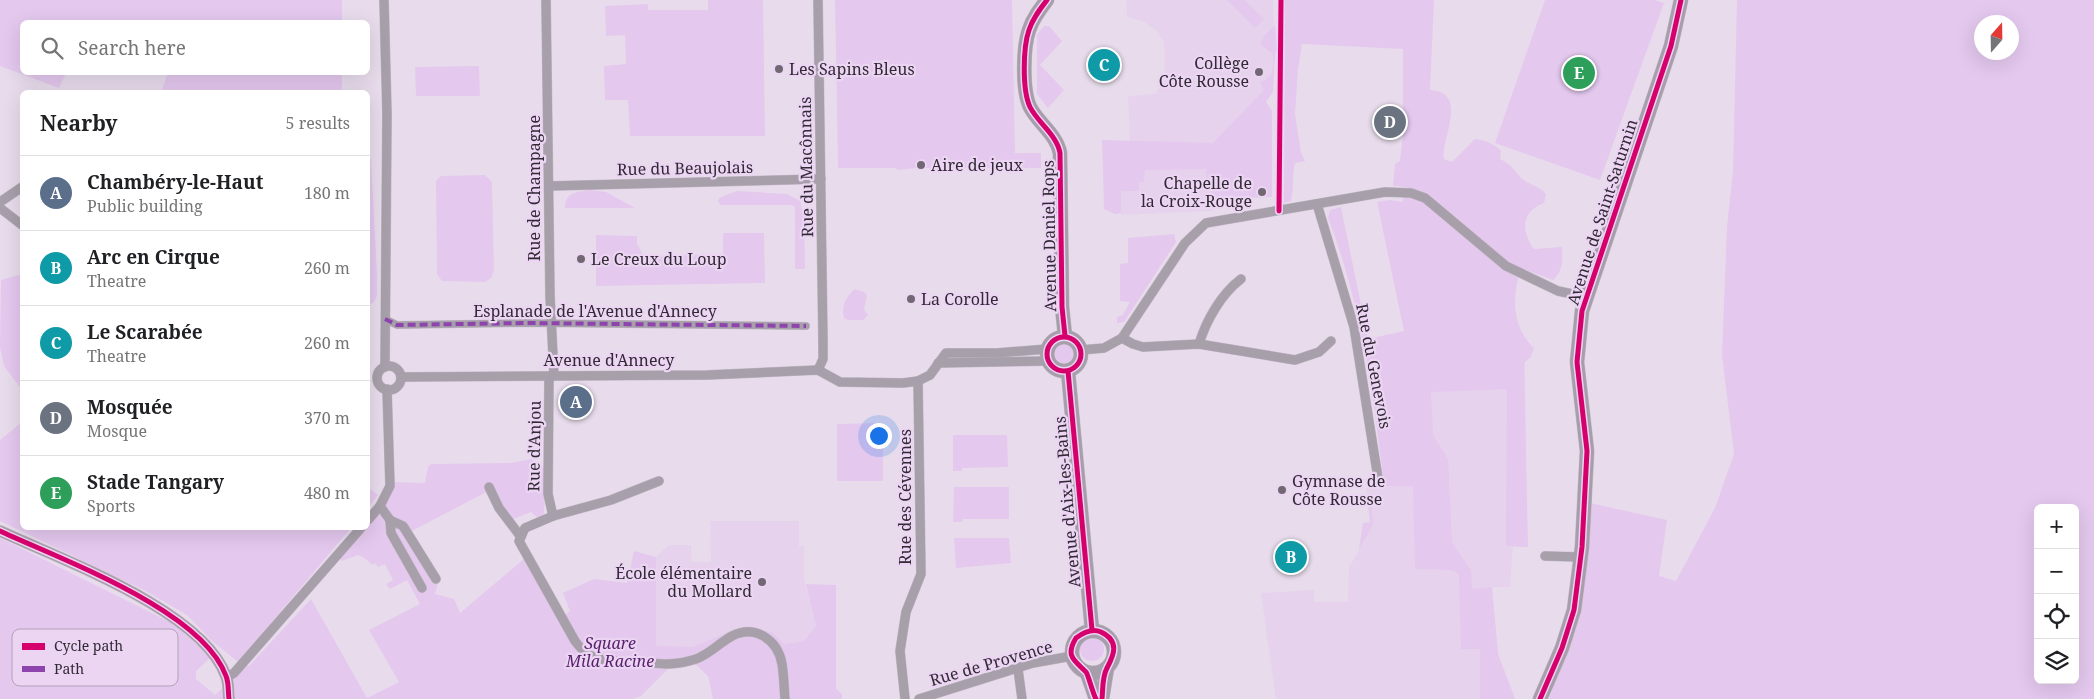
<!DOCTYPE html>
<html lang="en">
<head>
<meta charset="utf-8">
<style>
  body { margin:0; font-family:"Noto Serif",serif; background:#f6f6f6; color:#202124 }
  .controls { position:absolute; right:15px; bottom:15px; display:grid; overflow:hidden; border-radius:8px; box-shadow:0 5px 20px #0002 }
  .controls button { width:45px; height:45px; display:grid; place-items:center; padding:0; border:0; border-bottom:1px solid #e0e0e0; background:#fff; color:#202124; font:25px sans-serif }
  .compass { position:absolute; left:1974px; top:15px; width:45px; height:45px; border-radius:50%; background:#fff; box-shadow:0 5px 20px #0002; rotate:20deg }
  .you { position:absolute; left:878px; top:435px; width:18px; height:18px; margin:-12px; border:4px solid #fff; border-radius:50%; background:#1a73e8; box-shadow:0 0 0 8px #1a73e833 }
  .badge { display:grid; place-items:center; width:32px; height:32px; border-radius:50%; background:#716874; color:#fff; font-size:16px; font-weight:700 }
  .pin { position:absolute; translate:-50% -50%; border:2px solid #fff; box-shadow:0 1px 5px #0006 }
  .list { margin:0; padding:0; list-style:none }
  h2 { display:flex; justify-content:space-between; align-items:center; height:65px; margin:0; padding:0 20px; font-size:21px }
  h2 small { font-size:16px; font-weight:400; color:#757577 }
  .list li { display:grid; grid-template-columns:32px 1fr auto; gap:15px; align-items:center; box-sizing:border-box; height:75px; padding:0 20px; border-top:1px solid #e0e0e0 }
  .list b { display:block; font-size:19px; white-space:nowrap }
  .list p { margin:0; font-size:16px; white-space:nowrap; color:#757577 }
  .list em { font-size:16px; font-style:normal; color:#757577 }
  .icon { flex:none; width:28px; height:28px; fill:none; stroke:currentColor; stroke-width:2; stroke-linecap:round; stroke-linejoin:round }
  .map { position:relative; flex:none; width:2094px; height:699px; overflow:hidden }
  .search { position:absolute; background:#fff; box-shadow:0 5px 20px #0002; left:20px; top:20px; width:350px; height:55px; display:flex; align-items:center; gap:12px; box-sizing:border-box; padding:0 18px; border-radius:8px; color:#757577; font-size:19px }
  .panel { position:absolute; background:#fff; box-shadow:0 5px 20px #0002; left:20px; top:90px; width:350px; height:440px; border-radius:8px }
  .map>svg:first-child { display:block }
</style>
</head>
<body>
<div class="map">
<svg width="2094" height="699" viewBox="0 0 2094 699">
  <rect width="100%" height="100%" fill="#e8dcec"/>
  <g fill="#e6d2ed">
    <polygon points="1126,0 1273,0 1275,53 1273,92 1266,102 1272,111 1211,179 1212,211 1121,215 1121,191 1130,141 1128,96 1155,94 1165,80 1164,42 1157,31 1144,22 1127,17"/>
    <polygon points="1505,360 1525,362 1527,547 1513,546 1510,587 1492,587 1498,654 1515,699 1276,699 1261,593 1314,590 1314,602 1348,602 1349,567 1359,550 1363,523 1370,522 1365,479 1385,477 1386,486 1413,485 1416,569 1451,570 1459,574 1471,570 1468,565 1432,563 1411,362"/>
    <polygon points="710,521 799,521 799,546 804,546 804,579 816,626 804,641 784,644 728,632 692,647 656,647 656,557 669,545 691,545 692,562 711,562"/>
  </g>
  <g fill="#e4c8ee" fill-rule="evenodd">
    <polygon points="0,0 342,0 342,22 22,22 22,72 66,73 59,88 0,66"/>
    <polygon points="708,0 763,0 765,136 630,136 628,100 605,100 604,66 626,64 625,35 606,36 605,6 648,4 648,10 708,10"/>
    <polygon points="835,0 1012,0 1015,153 1041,153 1041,168 916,168 897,170 896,168 838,168"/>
    <polygon points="1227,0 1244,0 1264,19 1255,28"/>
    <path d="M1285,0H1434L1430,90C1471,92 1439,143 1444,159L1452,162L1475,139C1485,140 1495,144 1501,151L1500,159C1515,166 1515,174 1525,181C1533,186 1539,186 1546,194L1544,203C1521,211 1521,232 1534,249L1562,247C1563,260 1563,271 1553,280L1521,268C1512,297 1511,325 1534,348L1531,357L1524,363L1528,547L1506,546L1507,389L1431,392L1433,435L1448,459L1452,543L1471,570L1472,589L1492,587L1498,654L1515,699H1480V649H1461L1459,574L1451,570L1415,569L1413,486H1386L1385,478L1383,477C1373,390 1360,300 1328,218L1330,210L1341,207L1368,339L1404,331L1377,202L1390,200L1402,202L1408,189L1406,187L1393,186L1395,164L1400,161L1403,134V49L1302,44L1298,70L1295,114L1301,152L1305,161L1295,163C1292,176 1294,188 1291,201L1284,203Z"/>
    <polygon points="1545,0 1655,0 1664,3 1600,180 1495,143"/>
    <path d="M1737,0H2094V699H1549L1582,604L1590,503L1667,520L1659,576L1676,581L1715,508L1734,454L1722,355L1727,226L1733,171ZM1982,22H2012V52H1982ZM2038,508H2075V680H2038Z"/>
    <path d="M1275,25L1277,51L1275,53L1273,92L1266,102L1272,111V197L1212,199L1211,179H1206V169L1145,170L1144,182H1139V191H1121V213L1115,214L1104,209L1102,140L1213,143L1264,90L1260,82C1275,78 1273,67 1273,54L1260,44L1265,35Z"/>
    <polygon points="1044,26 1049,26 1062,41 1040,65 1064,90 1048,108 1037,94 1037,35"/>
    <polygon points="479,66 480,96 416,96 415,67"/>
    <polygon points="168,73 342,73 342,92 161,92"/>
    <polygon points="368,159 371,159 377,275 377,296 374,302 368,306"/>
    <polygon points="485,175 492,182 494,269 492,277 485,282 442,281 437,274 436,181 441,176"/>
    <path d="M590,190L606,192L635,208H565C565,192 577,192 590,190Z"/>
    <polygon points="737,191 787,194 800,201 804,216 805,269 795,269 795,207 792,205 721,205 718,202 719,198"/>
    <polygon points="723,233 764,233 765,283 596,286 596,235 637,236 637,244 644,256 723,254"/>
    <polygon points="1174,234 1176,242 1124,322 1117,323 1117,317 1123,315 1130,302 1120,301 1120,264 1128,263 1128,238"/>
    <polygon points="22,274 22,390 4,366 0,348 1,280"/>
    <path d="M855,289L864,292L867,295L864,309L868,315L863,320H848L844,318C841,307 846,296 855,289Z"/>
    <circle cx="1063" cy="353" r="13"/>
    <polygon points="22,422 22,528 351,528 238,662 212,641 187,615 144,590 0,521 0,440"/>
    <polygon points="883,423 883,481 837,481 837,424"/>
    <polygon points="953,435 1007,435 1008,467 962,468 962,471 953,471"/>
    <polygon points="531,459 546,469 544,514 538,518 531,512 511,520 494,488 410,532 439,579 435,594 454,599 460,613 525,558 564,616 570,611 563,593 594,579 627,583 634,551 656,557 656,646 692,647 728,632 747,629 772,632 784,644 804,641 816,626 806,584 836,585 836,689 842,694 842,699 713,699 708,676 693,662 669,668 641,696 633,699 232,699 233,679 246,666 249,666 311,599 367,698 399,682 369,630 420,604 407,580 390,589 386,584 393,580 385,564 378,567 375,563 372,565 366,559 358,555 342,561 339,558 364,528 368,528 368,523 394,482 425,483 428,467 431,464 511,463"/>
    <polygon points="368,487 378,495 368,508"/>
    <polygon points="954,487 1009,487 1009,519 963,519 962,522 953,522"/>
    <polygon points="1367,495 1371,495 1373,524 1359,550 1363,523 1370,522"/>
    <polygon points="0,538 172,623 211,657 196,671 196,679 215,695 226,685 227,699 0,699"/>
    <polygon points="954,538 1009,538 1011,563 956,568"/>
    <circle cx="1092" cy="649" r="12"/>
  </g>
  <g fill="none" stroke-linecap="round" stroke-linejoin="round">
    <defs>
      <polyline id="pedestrian" points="385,319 397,325 526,323 806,326"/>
      <g id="minor">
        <polyline points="384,0 387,114 385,367"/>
        <polyline points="546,0 550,296 554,376"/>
        <polyline points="549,186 821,179"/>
        <polyline points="0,202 22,187"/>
        <polyline points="1317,204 1354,327 1378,478"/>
        <polyline points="0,208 22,225"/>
        <polyline points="1122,338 1133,344 1143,347 1199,344 1295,360 1319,352 1331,341"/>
        <path d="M1199,344C1206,321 1221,294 1241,279"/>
        <polyline points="1081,350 1104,348 1122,338 1185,243 1206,223 1385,192 1411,193 1425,198 1506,266 1558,291 1586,297"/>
        <polyline points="938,363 1048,361"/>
        <circle cx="389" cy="378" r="12"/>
        <polyline points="818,370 823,359 823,342 818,0"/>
        <polyline points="549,376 548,494 553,516"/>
        <polyline points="401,377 707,375 818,370 840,382 903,383 918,381 930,375 946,353 997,353 1047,349"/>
        <path d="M659,481L611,500L553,516L525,528L519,541L575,641C589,661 605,661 628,662C657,662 667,668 696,659C710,654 719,643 732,636C755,624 778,640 782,664C784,676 784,688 785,699"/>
        <polyline points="489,487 499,508 521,537"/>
        <polyline points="380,506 390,520 391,533 422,588"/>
        <polyline points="368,520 380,506 390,486 387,389"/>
        <polyline points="390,520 403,526 436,579"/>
        <polyline points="1545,556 1579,557"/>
        <polyline points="1018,669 1022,699"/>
        <polyline points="227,677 234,673 361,528"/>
        <polyline points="905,699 900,651 906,612 921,574 918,381"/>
        <polyline points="919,699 1033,663 1072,656"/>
      </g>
      <path id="tertiary" d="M0,531C62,560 202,610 226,676C229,683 228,692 229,699"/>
      <g id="secondary">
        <path d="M1047,0C1040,9 1033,18 1029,30C1023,47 1022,90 1030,107C1038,123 1057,135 1060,153L1062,307L1065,336"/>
        <circle cx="1064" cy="354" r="17"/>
        <polyline points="1068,371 1092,630"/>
        <circle cx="1093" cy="652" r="21"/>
        <polyline points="1087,673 1096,699"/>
        <polyline points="1102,699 1107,668"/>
        <polyline points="1540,699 1562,648 1574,610 1582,547 1587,451 1577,362 1582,311 1671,46 1681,0"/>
      </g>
    </defs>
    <use href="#pedestrian" stroke="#c3bac6" stroke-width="8"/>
    <use href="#minor" stroke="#c3bac6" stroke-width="10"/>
    <use href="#tertiary" stroke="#c3bac6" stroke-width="12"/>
    <use href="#secondary" stroke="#c3bac6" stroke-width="15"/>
    <use href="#pedestrian" stroke="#a79faa" stroke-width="7"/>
    <use href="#minor" stroke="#a79faa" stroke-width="9"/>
    <use href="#tertiary" stroke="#a79faa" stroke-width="11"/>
    <use href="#secondary" stroke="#a79eab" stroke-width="14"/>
    <polyline stroke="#8e44ad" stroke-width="4" stroke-dasharray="8 4" stroke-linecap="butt" points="385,319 397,325 526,323 806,326"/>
    <defs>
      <g id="cycleway">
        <path d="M1047,0C1040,9 1033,18 1029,30C1023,47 1022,90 1030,107C1038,123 1057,135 1060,153L1062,307L1065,336"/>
        <polyline points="1279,211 1281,0"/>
        <circle cx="1064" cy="354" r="17"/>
        <polyline points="1068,371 1092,630"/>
        <path d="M0,531C62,560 202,610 226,676C229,683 228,692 229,699"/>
        <path d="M1096,699C1093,694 1088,674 1086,672C1074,660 1065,656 1076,638C1084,632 1092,628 1101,632C1120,641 1114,655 1107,668C1102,677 1103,689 1102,699"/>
        <polyline points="1540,699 1562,648 1574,610 1582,547 1587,451 1577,362 1582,311 1671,46 1681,0"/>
      </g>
    </defs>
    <use href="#cycleway" stroke="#ebd5f3" stroke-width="8"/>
    <use href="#cycleway" stroke="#d6006c" stroke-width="5"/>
  </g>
  <g fill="#716874" stroke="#ebd5f3" stroke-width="2">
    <circle cx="779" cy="69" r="5"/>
    <circle cx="1259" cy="72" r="5"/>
    <circle cx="921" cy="165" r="5"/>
    <circle cx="1262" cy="192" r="5"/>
    <circle cx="581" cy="259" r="5"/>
    <circle cx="911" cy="299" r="5"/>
    <circle cx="1282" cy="490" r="5"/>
    <circle cx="762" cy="582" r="5"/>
  </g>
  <g text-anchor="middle" stroke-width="4.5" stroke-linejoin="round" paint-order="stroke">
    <g font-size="16" fill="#312934" stroke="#ebd5f3" text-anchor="start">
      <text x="1249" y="69" text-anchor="end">Collège<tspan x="1249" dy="18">Côte Rousse</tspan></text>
      <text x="789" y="75">Les Sapins Bleus</text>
      <text x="931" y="171">Aire de jeux</text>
      <text x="1252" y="189" text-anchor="end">Chapelle de<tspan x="1252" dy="18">la Croix-Rouge</tspan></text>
      <text x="591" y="265">Le Creux du Loup</text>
      <text x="921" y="305">La Corolle</text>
      <text x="1292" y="487">Gymnase de<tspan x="1292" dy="18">Côte Rousse</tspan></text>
      <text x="752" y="579" text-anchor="end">École élémentaire<tspan x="752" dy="18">du Mollard</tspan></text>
    </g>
    <g font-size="16" fill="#312934" stroke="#ebd5f3">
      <text transform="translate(806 167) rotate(-91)" y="6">Rue du Macônnais</text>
      <text transform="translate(685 168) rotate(-1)" y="6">Rue du Beaujolais</text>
      <text transform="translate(534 188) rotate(-90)" y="6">Rue de Champagne</text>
      <text transform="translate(1602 212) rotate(-72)" y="6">Avenue de Saint-Saturnin</text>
      <text transform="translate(1049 236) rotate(-91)" y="6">Avenue Daniel Rops</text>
      <text x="595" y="317">Esplanade de l'Avenue d'Annecy</text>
      <text x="609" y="366">Avenue d'Annecy</text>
      <text transform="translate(1374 366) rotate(79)" y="6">Rue du Genevois</text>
      <text transform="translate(534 446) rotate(-89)" y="6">Rue d'Anjou</text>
      <text transform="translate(905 497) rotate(-90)" y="6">Rue des Cévennes</text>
      <text transform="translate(1067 502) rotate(-95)" y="6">Avenue d'Aix-les-Bains</text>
      <text transform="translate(991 663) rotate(-16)" y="6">Rue de Provence</text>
    </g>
    <g font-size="16" font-style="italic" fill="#581f6b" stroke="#ebd5f3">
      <text x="610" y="649">Square<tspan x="610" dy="18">Mila Racine</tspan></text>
    </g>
  </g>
  <rect x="12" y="629" width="166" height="57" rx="8" fill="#ebd5f3" stroke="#b3a1ba" stroke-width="1"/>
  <rect x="22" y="643" width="23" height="7" fill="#d6006c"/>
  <rect x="22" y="666" width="23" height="6" fill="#8e44ad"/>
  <g font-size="14" fill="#312934">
    <text x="54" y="651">Cycle path</text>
    <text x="54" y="674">Path</text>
  </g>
</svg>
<div class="controls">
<button>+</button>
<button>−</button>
<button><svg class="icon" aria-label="locate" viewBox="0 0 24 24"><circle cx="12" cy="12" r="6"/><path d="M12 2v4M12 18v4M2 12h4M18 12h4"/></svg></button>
<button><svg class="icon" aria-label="layers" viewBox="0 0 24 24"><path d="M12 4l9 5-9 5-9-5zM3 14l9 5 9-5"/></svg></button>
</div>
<svg class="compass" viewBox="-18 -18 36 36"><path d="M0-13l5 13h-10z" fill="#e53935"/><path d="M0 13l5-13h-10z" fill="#757577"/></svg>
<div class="you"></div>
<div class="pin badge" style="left:576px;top:402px;background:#5c6f8a">A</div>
<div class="pin badge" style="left:1291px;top:557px;background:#0f9aa8">B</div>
<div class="pin badge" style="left:1104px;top:65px;background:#0f9aa8">C</div>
<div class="pin badge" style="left:1390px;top:122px;background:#6b7280">D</div>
<div class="pin badge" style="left:1579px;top:73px;background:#2e9e5b">E</div>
<div class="search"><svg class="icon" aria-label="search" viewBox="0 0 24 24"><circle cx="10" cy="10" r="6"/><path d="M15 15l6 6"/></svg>Search here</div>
<section class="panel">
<h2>Nearby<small>5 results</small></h2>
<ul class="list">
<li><span class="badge" style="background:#5c6f8a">A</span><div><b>Chambéry-le-Haut</b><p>Public building</p></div><em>180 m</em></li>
<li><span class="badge" style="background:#0f9aa8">B</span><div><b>Arc en Cirque</b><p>Theatre</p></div><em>260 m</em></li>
<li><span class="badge" style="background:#0f9aa8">C</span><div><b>Le Scarabée</b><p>Theatre</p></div><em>260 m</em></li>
<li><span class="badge" style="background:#6b7280">D</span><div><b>Mosquée</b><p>Mosque</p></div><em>370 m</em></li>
<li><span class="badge" style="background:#2e9e5b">E</span><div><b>Stade Tangary</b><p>Sports</p></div><em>480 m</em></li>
</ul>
</section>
</div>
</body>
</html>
